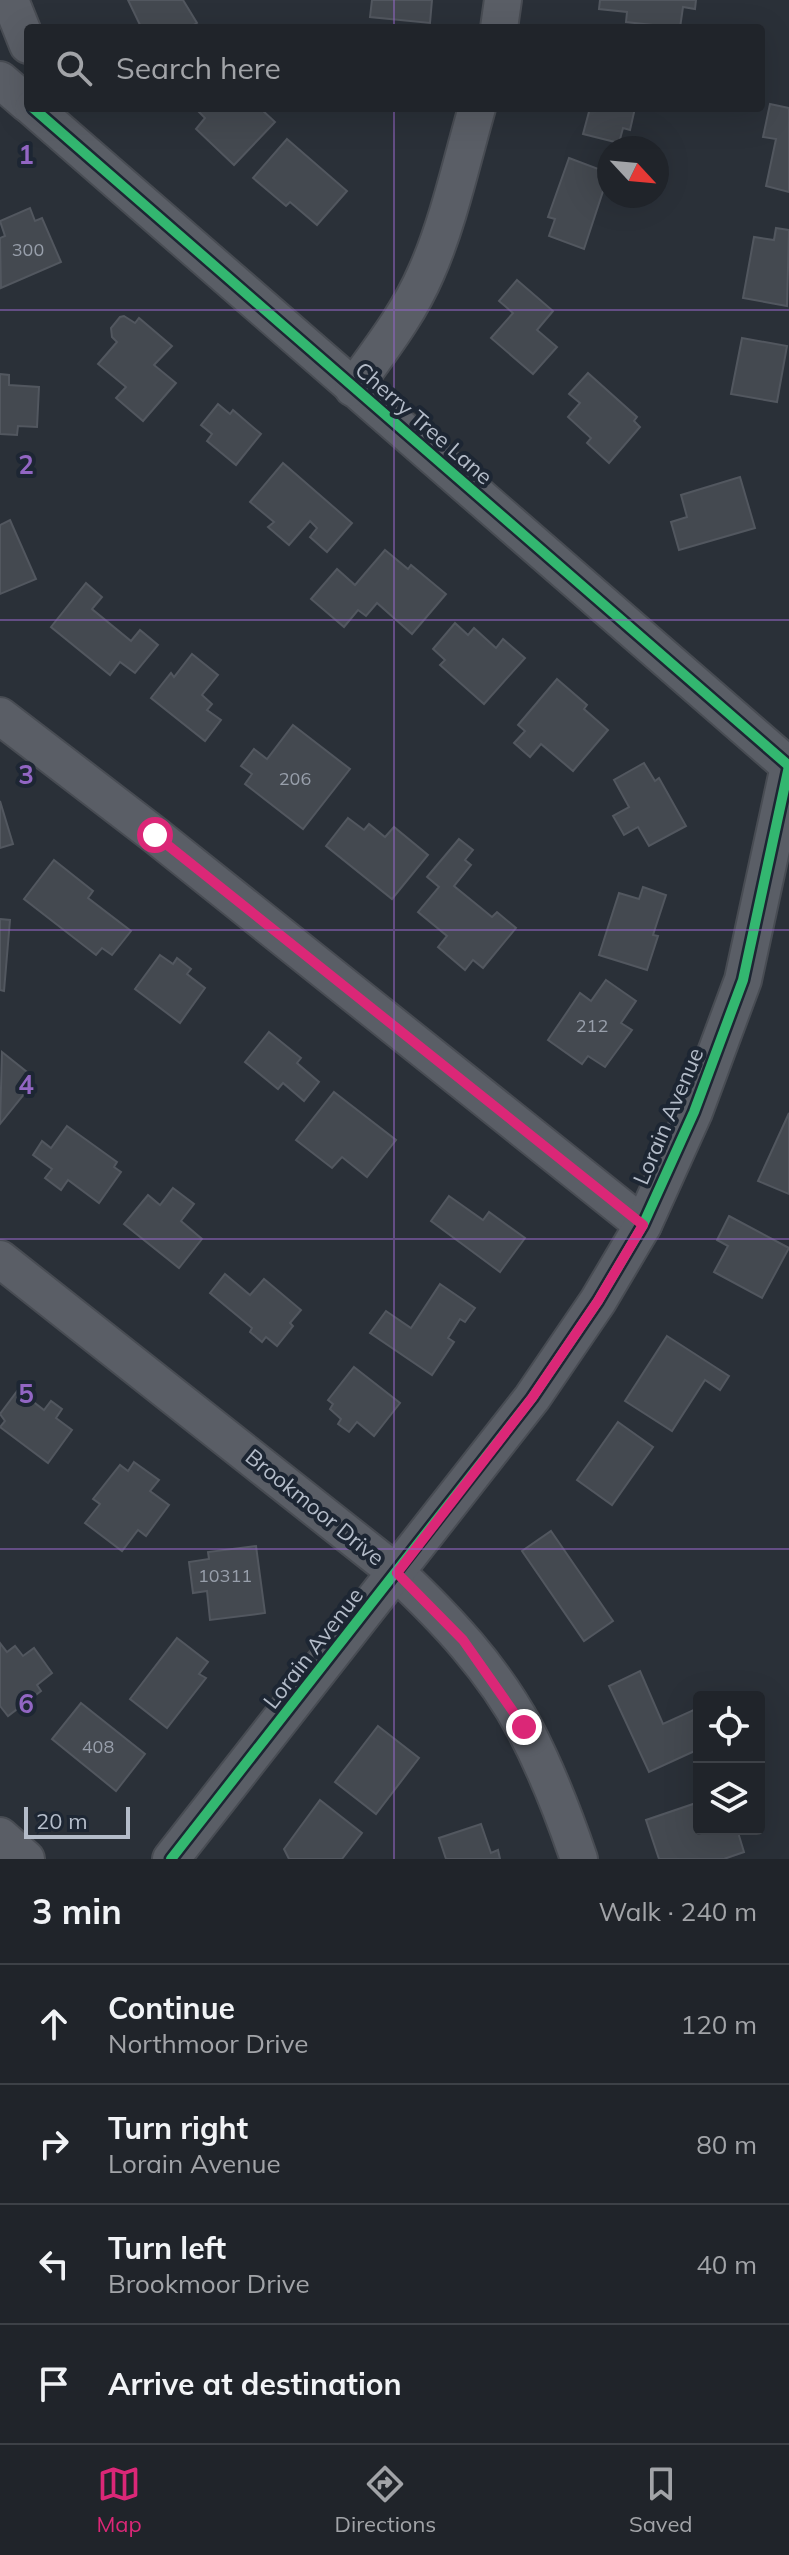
<!DOCTYPE html>
<html lang="en">
<head>
<meta charset="utf-8">
<style>
  body { margin:0; font-family:Mulish,sans-serif; background:#282c32; color:#f1f3f6 }
  .controls { position:absolute; right:24px; bottom:24px; display:grid; overflow:hidden; border-radius:8px; box-shadow:0 8px 32px #0002 }
  .controls button { width:72px; height:72px; display:grid; place-items:center; padding:0; border:0; border-bottom:2px solid #3d4147; background:#20242a; color:#f1f3f6; font:40px sans-serif }
  .compass { position:absolute; left:597px; top:136px; width:72px; height:72px; border-radius:50%; background:#20242a; box-shadow:0 8px 32px #0002; rotate:116deg }
  .scale { position:absolute; left:24px; bottom:20px; width:106px; box-sizing:border-box; padding-left:8px; border:4px solid #b4bcc9; border-top:0; font-size:22px; line-height:28px; white-space:nowrap; color:#b4bcc9; -webkit-text-stroke:6px #1d2633; paint-order:stroke }
  .stop { position:absolute; width:24px; height:24px; margin:-18px; border:6px solid #db2777; border-radius:50%; background:#fff }
  .stop.end { background:#db2777; border-color:#fff; box-shadow:0 2px 8px #0008 }
  .list { margin:0; padding:0; list-style:none }
  h2 { display:flex; justify-content:space-between; align-items:center; height:104px; margin:0; padding:0 32px; font-size:34px }
  h2 small { font-size:26px; font-weight:400; color:#a2a4a8 }
  .list li { display:grid; grid-template-columns:52px 1fr auto; gap:24px; align-items:center; box-sizing:border-box; height:120px; padding:0 32px; border-top:2px solid #3d4147 }
  .list b { display:block; font-size:30px; white-space:nowrap }
  .list p { margin:0; font-size:26px; white-space:nowrap; color:#a2a4a8 }
  .list em { font-size:26px; font-style:normal; color:#a2a4a8 }
  .icon { flex:none; width:44px; height:44px; fill:none; stroke:currentColor; stroke-width:2; stroke-linecap:round; stroke-linejoin:round }
  .map { position:relative; flex:none; width:789px; height:1859px; overflow:hidden }
  .search { position:absolute; background:#20242a; box-shadow:0 8px 32px #0002; left:24px; right:24px; top:24px; height:88px; display:flex; align-items:center; gap:20px; box-sizing:border-box; padding:0 28px; border-radius:8px; color:#a2a4a8; font-size:30px }
  .sheet { height:584px; background:#20242a }
  nav { display:flex; justify-content:space-around; align-items:center; box-sizing:border-box; height:112px; border-top:2px solid #3d4147; background:#20242a; font-size:22px; color:#a2a4a8 }
  nav a { display:grid; justify-items:center; gap:4px }
  nav .on { color:#db2777 }
  .map>svg:first-child { display:block }
</style>
</head>
<body>
<div class="map">
<svg width="789" height="1859" viewBox="0 0 789 1859">
  <rect width="100%" height="100%" fill="#2a3038"/>
  <g fill="#444950" stroke="#52575f" stroke-width="2">
    <polygon points="128,0 183,0 197,23 188,28 141,27"/>
    <polygon points="372,0 432,0 430,23 370,17"/>
    <polygon points="600,0 696,0 695,9 683,7 680,28 626,22 627,12 599,9"/>
    <polygon points="770,104 789,108 789,192 766,186 776,139 763,137"/>
    <polygon points="195,108 260,108 275,122 234,165 196,129 205,118"/>
    <polygon points="590,108 635,108 630,130 623,128 619,143 583,134"/>
    <polygon points="287,139 347,191 317,225 290,202 286,206 253,178"/>
    <polygon points="569,158 609,173 584,249 549,236 555,219 548,217"/>
    <polygon points="30,208 35,221 42,218 61,262 1,288 0,238 5,236 0,221"/>
    <polygon points="776,228 789,230 787,306 743,298 754,237 774,240"/>
    <polygon points="517,280 553,311 537,330 557,347 533,374 491,338 513,313 499,301"/>
    <polygon points="124,316 135,323 139,318 172,346 154,365 176,383 143,421 116,398 126,387 98,364 117,342 112,337 111,328 120,317"/>
    <polygon points="742,338 787,346 777,402 731,394"/>
    <polygon points="588,373 637,417 634,421 640,427 609,463 587,443 591,438 568,417 580,403 569,394"/>
    <polygon points="0,374 9,375 9,385 39,387 37,427 18,426 17,435 0,434"/>
    <polygon points="218,404 230,414 233,410 261,434 236,465 207,441 212,434 201,425"/>
    <polygon points="283,463 352,523 327,552 310,537 317,528 310,521 289,545 268,527 274,522 250,502"/>
    <polygon points="740,477 755,528 679,550 671,522 687,517 681,495"/>
    <polygon points="10,520 36,579 0,594 0,525"/>
    <polygon points="385,550 408,569 411,565 446,594 412,634 377,603 366,616 358,610 344,627 311,599 337,569 355,585"/>
    <polygon points="86,583 102,597 92,609 131,641 140,630 158,645 135,673 120,662 110,675 51,627"/>
    <polygon points="455,623 468,635 474,628 496,648 503,639 525,658 484,704 440,665 445,660 433,649"/>
    <polygon points="192,654 218,675 202,695 212,704 207,710 221,720 205,741 151,698 171,673 174,677"/>
    <polygon points="557,679 587,705 584,709 608,730 573,771 541,744 530,757 514,743 525,731 518,725"/>
    <polygon points="293,725 350,769 303,829 245,784 252,774 241,766 254,749 267,759"/>
    <polygon points="644,763 655,781 659,778 686,826 649,846 638,827 624,835 613,816 629,807 614,780"/>
    <polygon points="0,801 13,844 0,848"/>
    <polygon points="348,818 364,830 369,824 385,837 394,827 428,855 392,899 326,846"/>
    <polygon points="459,839 473,850 465,860 471,865 454,886 492,917 497,912 516,928 483,968 473,960 465,970 438,947 447,936 418,912 439,887 427,877"/>
    <polygon points="54,860 93,891 88,898 131,931 112,955 102,948 96,955 24,899"/>
    <polygon points="643,887 666,895 653,935 658,936 647,970 599,955 619,893 639,899"/>
    <polygon points="0,919 10,920 4,991 0,990"/>
    <polygon points="160,955 173,964 177,958 191,969 187,974 205,988 180,1023 135,989"/>
    <polygon points="606,980 636,1001 621,1023 632,1030 605,1067 588,1056 582,1064 548,1040 580,993 591,1001"/>
    <polygon points="269,1032 301,1058 297,1063 319,1082 304,1101 283,1083 278,1089 245,1062"/>
    <polygon points="2,1052 32,1076 25,1084 29,1088 0,1124"/>
    <polygon points="334,1092 396,1140 367,1177 342,1157 332,1168 296,1140"/>
    <polygon points="789,1113 789,1194 758,1181"/>
    <polygon points="67,1126 117,1162 114,1167 121,1172 99,1203 68,1180 61,1190 45,1178 52,1169 33,1155 42,1141 51,1148"/>
    <polygon points="173,1188 194,1204 181,1221 202,1239 179,1268 124,1224 148,1195 160,1205"/>
    <polygon points="449,1196 483,1220 489,1212 525,1238 500,1272 431,1221"/>
    <polygon points="729,1216 789,1248 762,1298 714,1272 728,1246 717,1240"/>
    <polygon points="225,1274 250,1295 264,1279 301,1310 290,1323 293,1326 277,1346 266,1337 262,1342 250,1332 252,1328 210,1293"/>
    <polygon points="440,1284 475,1308 465,1322 460,1319 448,1338 454,1342 432,1375 370,1333 386,1311 411,1328"/>
    <polygon points="667,1336 729,1376 720,1390 705,1380 672,1431 625,1401"/>
    <polygon points="354,1367 400,1403 374,1436 357,1422 349,1432 338,1424 341,1419 330,1409 333,1404 328,1400"/>
    <polygon points="18,1390 44,1410 51,1401 62,1409 56,1418 72,1430 48,1463 0,1427 5,1421 0,1414"/>
    <polygon points="618,1422 653,1447 612,1505 577,1480"/>
    <polygon points="134,1462 159,1480 150,1491 169,1505 146,1536 138,1530 122,1551 85,1523 100,1504 93,1499 120,1465 128,1471"/>
    <polygon points="551,1531 613,1621 584,1641 522,1551"/>
    <polygon points="256,1546 265,1613 210,1620 207,1591 193,1593 189,1562 209,1559 208,1552"/>
    <polygon points="177,1638 208,1662 199,1674 206,1678 167,1728 130,1699"/>
    <polygon points="0,1643 7,1652 15,1646 23,1656 34,1648 52,1673 37,1685 41,1691 8,1716 0,1706"/>
    <polygon points="640,1671 663,1724 698,1708 699,1711 699,1749 649,1772 609,1686"/>
    <polygon points="81,1703 145,1754 116,1791 52,1739"/>
    <polygon points="378,1726 419,1758 376,1814 335,1782"/>
    <polygon points="320,1800 362,1833 342,1859 289,1859 284,1849"/>
    <polygon points="699,1802 699,1829 737,1829 744,1852 724,1859 659,1859 646,1820"/>
    <polygon points="481,1824 491,1853 498,1850 500,1859 446,1859 439,1838"/>
  </g>
  <g fill="none" stroke-linecap="round" stroke-linejoin="round">
    <defs>
      <g id="minor">
        <polyline points="10,0 28,45"/>
        <polyline points="499,28 503,0"/>
        <polyline points="0,80 28,104"/>
        <polyline points="33,108 789,766"/>
        <path d="M353,388C379,351 408,315 426,273C448,224 462,160 477,108"/>
        <polyline points="0,716 155,835 643,1225"/>
        <path d="M0,1259L397,1573C446,1619 493,1669 525,1729C547,1771 564,1815 579,1859"/>
        <polyline points="0,1836 26,1859"/>
        <polyline points="171,1859 532,1398 598,1301 643,1225 694,1112 743,980 789,766"/>
      </g>
    </defs>
    <use href="#minor" stroke="#484c53" stroke-width="40"/>
    <use href="#minor" stroke="#5a5e66" stroke-width="36"/>
    <defs>
      <g id="cycleway">
        <polyline points="33,108 789,766"/>
        <polyline points="171,1859 532,1398 598,1301 643,1225 694,1112 743,980 789,766"/>
      </g>
    </defs>
    <use href="#cycleway" stroke="#1d2633" stroke-width="15"/>
    <use href="#cycleway" stroke="#33b770" stroke-width="10"/>
  </g>
  <g fill="none" stroke-linecap="round" stroke-linejoin="round">
    <polyline stroke="#db2777" stroke-width="10" points="155,835 643,1225 598,1301 532,1398 397,1573 463,1640 524,1727"/>
  </g>
  <path fill="none" stroke="#9266c3" stroke-width="2" stroke-opacity="0.55" d="M394,0V28M394,108V1859M0,310H789M0,620H789M0,930H789M0,1239H789M0,1549H789"/>
  <g text-anchor="middle" stroke-width="8" stroke-linejoin="round" paint-order="stroke">
    <g font-size="18" fill="#989fab">
      <text x="28" y="256">300</text>
      <text x="295" y="785">206</text>
      <text x="592" y="1032">212</text>
      <text x="225" y="1582">10311</text>
      <text x="98" y="1753">408</text>
    </g>
    <g font-size="22" fill="#b4bcc9" stroke="#1d2633">
      <text transform="translate(424 423) rotate(41)" y="8">Cherry Tree Lane</text>
      <text transform="translate(668 1116) rotate(-67)" y="8">Lorain Avenue</text>
      <text transform="translate(315 1507) rotate(39)" y="8">Brookmoor Drive</text>
      <text transform="translate(313 1648) rotate(-52)" y="8">Lorain Avenue</text>
    </g>
  </g>
  <g font-size="26" text-anchor="middle" font-weight="bold" fill="#9266c3" stroke="#1d2633" stroke-width="8" stroke-linejoin="round" paint-order="stroke">
    <text x="26" y="164">1</text>
    <text x="26" y="474">2</text>
    <text x="26" y="784">3</text>
    <text x="26" y="1094">4</text>
    <text x="26" y="1403">5</text>
    <text x="26" y="1713">6</text>
  </g>
</svg>
<div class="controls">
<button><svg class="icon" aria-label="locate" viewBox="0 0 24 24"><circle cx="12" cy="12" r="6"/><path d="M12 2v4M12 18v4M2 12h4M18 12h4"/></svg></button>
<button><svg class="icon" aria-label="layers" viewBox="0 0 24 24"><path d="M12 4l9 5-9 5-9-5zM3 14l9 5 9-5"/></svg></button>
</div>
<svg class="compass" viewBox="-18 -18 36 36"><path d="M0-13l5 13h-10z" fill="#e53935"/><path d="M0 13l5-13h-10z" fill="#a2a4a8"/></svg>
<div class="scale">20 m</div>
<div class="stop" style="left:155px;top:835px"></div>
<div class="stop end" style="left:524px;top:1727px"></div>
<div class="search"><svg class="icon" aria-label="search" viewBox="0 0 24 24"><circle cx="10" cy="10" r="6"/><path d="M15 15l6 6"/></svg>Search here</div>
</div>
<section class="sheet">
<h2>3 min<small>Walk · 240 m</small></h2>
<ul class="list">
<li><svg class="icon" aria-label="ahead" viewBox="0 0 24 24"><path d="M12 20V5M6 11l6-6 6 6"/></svg><div><b>Continue</b><p>Northmoor Drive</p></div><em>120 m</em></li>
<li><svg class="icon" aria-label="right" viewBox="0 0 24 24"><path d="M7 20v-9h11M14 6l5 5-5 5"/></svg><div><b>Turn right</b><p>Lorain Avenue</p></div><em>80 m</em></li>
<li><svg class="icon" aria-label="left" viewBox="0 0 24 24"><path d="M17 20v-9H6M10 6l-5 5 5 5"/></svg><div><b>Turn left</b><p>Brookmoor Drive</p></div><em>40 m</em></li>
<li><svg class="icon" aria-label="arrive" viewBox="0 0 24 24"><path d="M6 21V4h12l-3 4 3 4H6"/></svg><div><b>Arrive at destination</b></div></li>
</ul>
</section>
<nav>
<a class="on"><svg class="icon" aria-label="map" viewBox="0 0 24 24"><path d="M3 6l6-2 6 2 6-2v14l-6 2-6-2-6 2zM9 4v14M15 6v14"/></svg>Map</a>
<a><svg class="icon" aria-label="directions" viewBox="0 0 24 24"><path d="M12 3l9 9-9 9-9-9zM9 14v-3h6M13 9l2 2-2 2"/></svg>Directions</a>
<a><svg class="icon" aria-label="saved" viewBox="0 0 24 24"><path d="M7 4h10v16l-5-4-5 4z"/></svg>Saved</a>
</nav>
</body>
</html>
